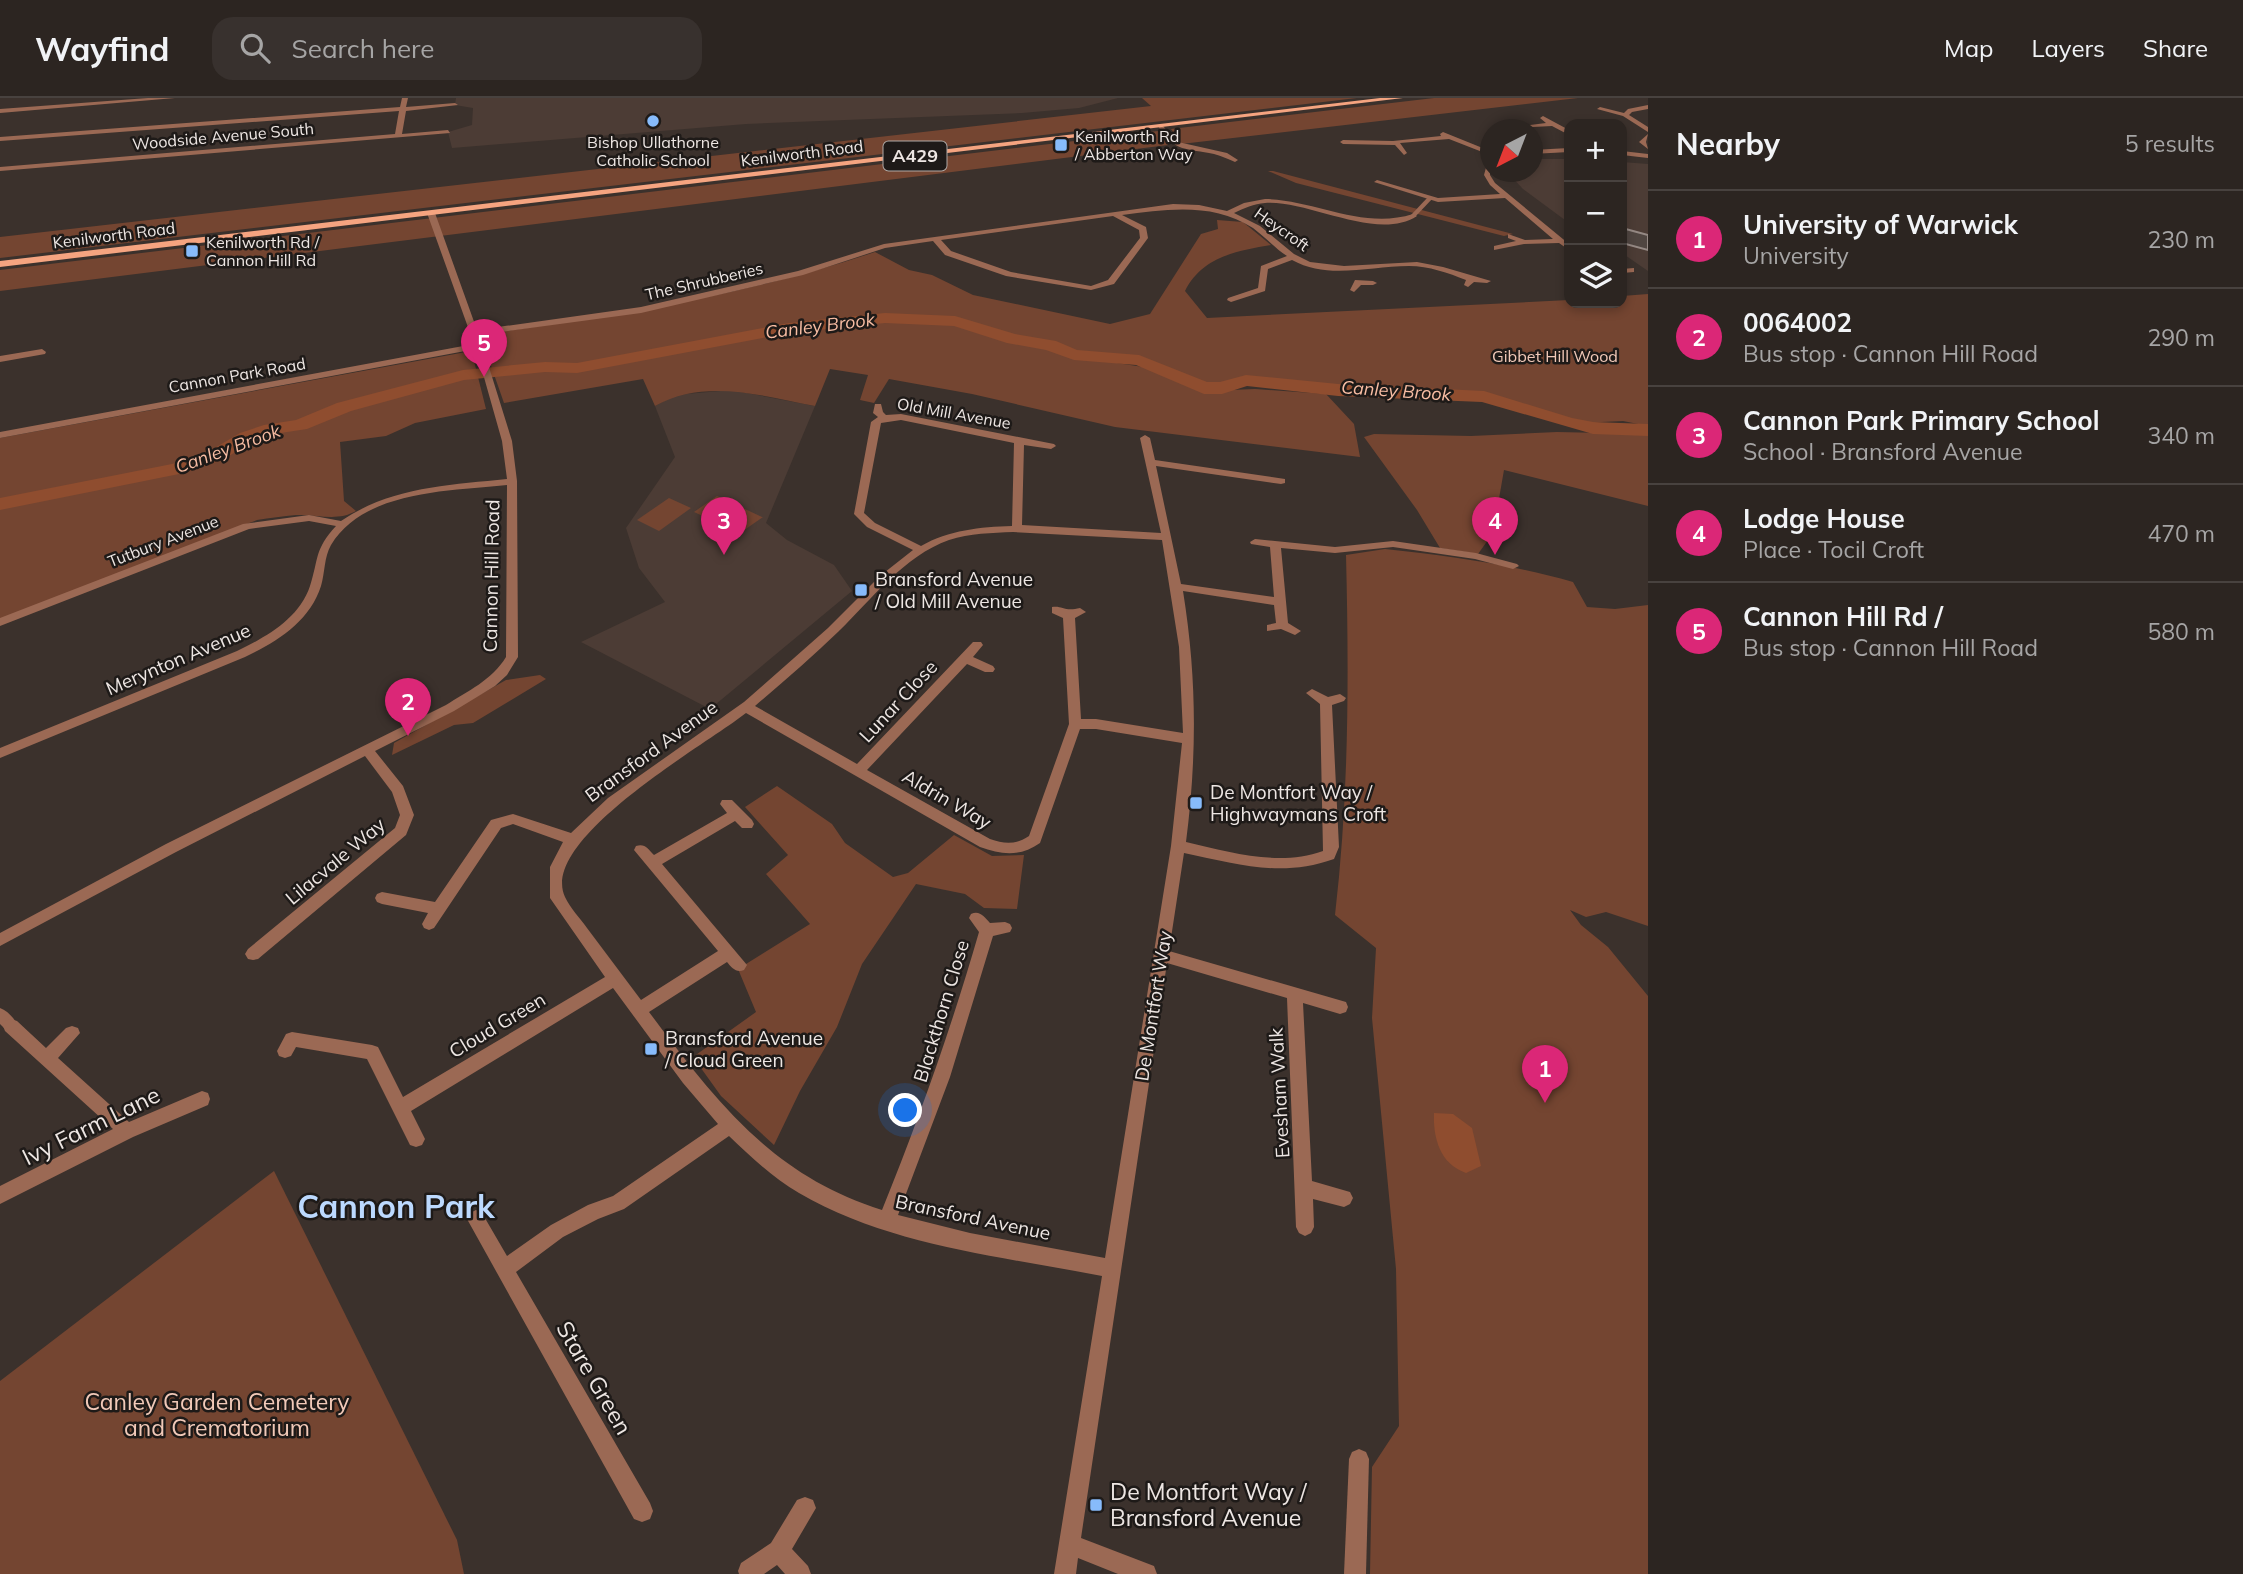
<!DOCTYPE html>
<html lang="en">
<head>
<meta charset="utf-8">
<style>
  body { margin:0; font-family:Mulish,sans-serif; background:#38312e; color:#f1f3f6 }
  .controls { position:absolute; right:21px; top:21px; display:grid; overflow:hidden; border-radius:14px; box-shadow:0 4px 10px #0003 }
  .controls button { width:63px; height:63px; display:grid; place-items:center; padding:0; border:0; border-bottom:2px solid #48423f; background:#2c2521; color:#f1f3f6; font:35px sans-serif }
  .compass { position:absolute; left:1480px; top:21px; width:63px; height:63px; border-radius:50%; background:#2c2521; box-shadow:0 4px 10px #0003; rotate:222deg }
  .you { position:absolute; left:906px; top:1013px; width:24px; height:24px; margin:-18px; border:5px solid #fff; border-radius:50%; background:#1a73e8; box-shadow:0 0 0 10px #1a73e833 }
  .badge { display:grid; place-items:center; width:46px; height:46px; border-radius:50%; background:#db2777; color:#fff; font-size:23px; font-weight:700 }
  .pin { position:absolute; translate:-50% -58px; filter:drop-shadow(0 2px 4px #0008) }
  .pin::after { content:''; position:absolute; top:37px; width:24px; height:21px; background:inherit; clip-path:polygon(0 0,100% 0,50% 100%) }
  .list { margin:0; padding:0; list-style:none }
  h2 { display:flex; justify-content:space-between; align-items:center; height:91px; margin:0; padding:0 28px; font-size:30px }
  h2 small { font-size:23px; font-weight:400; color:#a6a5a5 }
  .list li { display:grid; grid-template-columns:46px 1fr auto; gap:21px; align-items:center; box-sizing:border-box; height:98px; padding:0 28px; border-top:2px solid #48423f }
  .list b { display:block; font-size:26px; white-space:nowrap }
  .list p { margin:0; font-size:23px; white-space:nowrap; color:#a6a5a5 }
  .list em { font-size:23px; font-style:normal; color:#a6a5a5 }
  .icon { flex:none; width:38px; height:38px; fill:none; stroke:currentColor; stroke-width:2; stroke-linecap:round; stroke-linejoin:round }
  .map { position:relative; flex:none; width:1648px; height:1476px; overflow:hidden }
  header { display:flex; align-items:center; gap:42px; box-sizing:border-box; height:98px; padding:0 35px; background:#2c2521; border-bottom:2px solid #48423f }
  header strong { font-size:33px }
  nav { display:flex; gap:38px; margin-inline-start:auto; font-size:24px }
  .search { width:490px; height:63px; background:#38312e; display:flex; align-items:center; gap:18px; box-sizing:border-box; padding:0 24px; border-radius:21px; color:#a6a5a5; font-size:26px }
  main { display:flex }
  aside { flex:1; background:#2c2521 }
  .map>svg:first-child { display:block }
</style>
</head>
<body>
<header>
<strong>Wayfind</strong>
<div class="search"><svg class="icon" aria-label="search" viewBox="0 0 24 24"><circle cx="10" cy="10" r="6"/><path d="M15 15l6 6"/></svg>Search here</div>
<nav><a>Map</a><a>Layers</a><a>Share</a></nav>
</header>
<main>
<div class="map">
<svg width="1648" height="1476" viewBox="0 0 1648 1476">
  <rect width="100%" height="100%" fill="#3b312c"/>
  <g fill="#4c3c35">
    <polygon points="456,0 1118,0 1079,10 1022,15 746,26 452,50 448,34 472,27 473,10 455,7"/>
    <polygon points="1538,61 1569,61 1569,125 1523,91 1508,75 1532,74 1533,62"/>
    <polygon points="1622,64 1648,66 1648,173 1622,155"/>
    <polygon points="731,292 815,308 766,425 787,442 834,467 852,493 710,611 581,544 665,504 639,470 626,430 675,359 655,308 675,297"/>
  </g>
  <g fill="#744531">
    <polygon points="1142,0 1357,0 0,160 0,139 1151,8"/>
    <polygon points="1434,0 1578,0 1181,46 1171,31"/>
    <polygon points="1158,33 1168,47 0,193 0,172"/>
    <polygon points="1268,73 1273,73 1513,136 1504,138 1296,85"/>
    <path d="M1217,122L1243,124L1271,147C1236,153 1202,159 1185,193L1207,220L1569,202V205H1622V198L1648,196V328L1623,323L1580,325L1481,296L1335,289L1244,279L1221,288H1204L1139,261L1099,257L1117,265L1150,270L1205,293L1255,291L1326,296L1354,326L1360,359L1115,329L972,296L889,281L874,305L860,302L868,277L830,271L815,308C762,298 705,280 655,308L643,281L504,305L482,242L491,235C621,217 750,196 875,154L909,172L932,177L973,197L1110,226L1150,216L1201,136L1218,131Z"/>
    <path d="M466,254L472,255L486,311L415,325L386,338L340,344L344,403L356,413C337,424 317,416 296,417C283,418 270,420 257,422L0,521V340Z"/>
    <polygon points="1557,334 1648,336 1648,408 1504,372 1493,435 1478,456 1440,450 1417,412 1364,339 1374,336 1471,338"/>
    <polygon points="717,398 762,419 763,419 740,435 694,414"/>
    <polygon points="669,400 691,410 659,433 637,422"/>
    <path d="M1385,451C1449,458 1511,466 1573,484L1587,509L1615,511L1648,507V828L1606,814L1586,819L1570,812L1581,827L1608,849L1648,898V1476H1370L1372,1369L1399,1328L1396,1171L1372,920L1376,850L1335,817C1349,697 1349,578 1346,457Z"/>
    <polygon points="540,577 546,581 473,625 454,627 392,657 394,645 506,582"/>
    <polygon points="777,688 832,726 845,745 893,779 908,775 954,737 992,758 1024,757 1017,811 984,810 965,796 916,786 862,866 837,929 800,993 774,1047 721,998 693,959 756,914 738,871 810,826 766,776 788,757 745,709"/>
    <polygon points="274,1073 457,1442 464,1476 0,1476 0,1283"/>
  </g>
  <path fill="#8f4d2f" d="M1434,1015L1453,1016L1472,1030L1481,1068L1466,1075C1440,1066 1433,1040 1434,1015Z"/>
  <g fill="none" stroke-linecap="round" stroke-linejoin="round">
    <polygon fill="#8f4d2f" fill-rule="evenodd" points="885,215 955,218 1015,236 1056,243 1077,252 1139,257 1207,284 1220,284 1246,277 1338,286 1484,293 1572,320 1593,324 1648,326 1648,338 1593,336 1482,304 1338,298 1247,288 1222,296 1204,296 1136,267 1074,262 1046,252 1007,245 954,228 885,225 789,235 577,275 545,274 464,282 351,313 307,331 274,336 254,343 222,362 184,375 0,412 0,400 172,366 208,354 240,335 264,327 296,322 337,305 463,272 545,264 577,265 789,225"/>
  </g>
  <polygon fill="#504641" stroke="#958984" stroke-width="2" points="1622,130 1648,137 1648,152 1622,145"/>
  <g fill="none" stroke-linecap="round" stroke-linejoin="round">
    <g fill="#9b6954" fill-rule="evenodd">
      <polygon points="1428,99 1433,100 1415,119 1411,119 1411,117"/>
      <path d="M0,910C8,913 15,921 18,928L16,932L11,934L6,932L0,926Z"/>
    </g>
    <g fill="#9b6954" fill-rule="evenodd">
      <polygon points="148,0 175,0 0,15 0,11"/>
      <polygon points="402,0 408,0 406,9 455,5 458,7 406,13 402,36 448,32 450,35 0,73 0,69 395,36 399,13 0,43 0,39 400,9"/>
      <polygon points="1648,7 1648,11 1632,14 1629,17 1648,29 1648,34 1623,18 1597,11 1600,9 1624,15 1628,11"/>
      <polygon points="1543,18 1569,32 1569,37 1552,28 1496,31 1546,25 1540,20"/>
      <path d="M1161,26L1178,44L1227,55L1238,62L1235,64C1228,61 1222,58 1214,56C1187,50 1175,55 1158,28Z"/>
      <polygon points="1443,34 1490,53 1490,57 1449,41 1400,45 1407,55 1404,57 1395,47 1343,46 1340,44 1343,42 1393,43 1441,38 1440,36"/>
      <polygon points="1648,36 1646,44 1648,51 1639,44"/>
      <polygon points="1569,50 1569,54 1532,56 1532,52"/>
      <polygon points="1622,53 1648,56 1648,60 1622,57"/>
      <polygon points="1490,64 1490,77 1495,85 1569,146 1569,152 1559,145 1524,146 1494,152 1494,148 1516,143 1508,140 1508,136 1525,142 1553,141 1505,100 1438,104 1374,84 1377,82 1438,100 1500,96 1490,87 1484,77 1487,66"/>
      <path d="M1265,101C1315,102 1363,132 1413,116L1417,118C1377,144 1309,102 1265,105C1254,106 1244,110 1234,115L1260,128L1294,156L1310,164L1344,168L1417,164L1443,169L1491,183L1487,185L1474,184L1468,189L1464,187L1466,182C1448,175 1429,168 1409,168C1369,168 1328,182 1292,162L1268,171L1265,193L1231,204L1227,202L1228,200L1258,190L1261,168L1287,158C1275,150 1265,139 1253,130C1213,104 1167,111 1122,117L1146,129L1148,140L1114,186L1091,192L1006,178L945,157L933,143L885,150L803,177L641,215L479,237L512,343L517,383L518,559L507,577L495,588L454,613L375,653L403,688L414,717L406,737L258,861L253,862L248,861L245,856L248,851L395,730L400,717L392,694L365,658L176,754L0,848V835L166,746L446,607C468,593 492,582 506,559L507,387C451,393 364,392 331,447C324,459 325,475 321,488C310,523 277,544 245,559L0,660V650L237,553C266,539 299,521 310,488C319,460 314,452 336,428L309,423L249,431L0,528V520L243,426L309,417L341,423C391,389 448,387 507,381L502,343L476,251L0,340V334L474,246L427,115L431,113L435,115L477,232L641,209L798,173L884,146L1173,106L1199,107L1227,113L1244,105ZM1113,118L1139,132L1140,140L1108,182L1091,188L1011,174L951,153L941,142Z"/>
      <polygon points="1634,170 1634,174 1622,175 1622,171"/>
      <polygon points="1355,182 1373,183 1377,185 1373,187 1361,187 1354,194 1350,192"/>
      <polygon points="42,251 46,254 45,256 0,264 0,258"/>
      <path d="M875,306H881L883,314L886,317L901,316L1054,346L1056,348L1051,351L1024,347L1022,427L1161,435L1140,340L1145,337L1150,340L1155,362L1285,381V385L1281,386L1156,368L1181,486L1274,499L1270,449L1251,446L1250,444L1255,441L1335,449L1393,443L1476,455L1517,466L1519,468L1513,471L1475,461L1393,449L1335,455L1281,450L1288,525L1301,533L1295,537L1281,531L1267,533V527L1276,525L1274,507L1183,493C1197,580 1197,658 1186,744C1230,754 1278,769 1323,753L1320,606L1306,595L1312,591L1328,599L1340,596L1346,600L1344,603L1332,607L1339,749L1334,761C1281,780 1237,766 1184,755L1169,853L1346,904L1348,909L1346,914L1340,916L1303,905L1312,1083L1350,1094L1353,1100L1350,1106L1344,1109L1313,1101L1314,1129L1311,1135L1305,1138L1299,1135L1296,1129L1287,900L1167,865L1081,1440L1154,1468L1157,1476H1118L1078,1460L1076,1476H1054L1102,1178C1000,1158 890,1148 799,1095C773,1080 751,1059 729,1038L624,1111L598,1121L563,1139L516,1174L650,1405L653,1413L650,1421L642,1424L634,1421L467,1121L470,1115L476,1112L482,1115L507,1158L551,1127L588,1107L613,1098L718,1026L683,985L613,890L411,1013L425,1041L422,1047L416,1049L410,1047L367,961L296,949L291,958L285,960L279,958L277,953L286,936L292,934L372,947L378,949L403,999L605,879L550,800V769L563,744L513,726L501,730L434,830L429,832L424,830L422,826L428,815L382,806L377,804L375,800L377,796L382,794L435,804L491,722L513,716L571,735L608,700L744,604L828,530L880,478L913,452L867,429L854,416L871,324L878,319L873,315ZM901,322L1014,345L1012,428C980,429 949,432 921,448L875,425L864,415L881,325ZM1013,434L1162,442L1179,549L1183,635L1096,621H1081L1075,520L1086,514L1080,510C1064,514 1062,507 1052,509V515L1063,520L1069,626L1029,738C1016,747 1004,746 990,741L867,672L967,566L985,574H993L995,571L993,568L973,559L983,547L981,544H973L857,666L755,608C783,584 812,559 839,533C872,501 904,458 949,442C970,435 992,435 1013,434ZM746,615L980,749C1002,757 1020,759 1040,745L1080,631H1096L1182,645L1171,748L1105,1160L970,1135L898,1117L950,979L993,838L1010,834L1012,830L1010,826L1005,824L990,825C984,819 980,812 971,816L969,820L979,834C952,928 919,1021 882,1112C771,1077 716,1003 649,914L727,864C732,870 736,875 744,872L747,867L662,766L735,723L742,730H752L754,726L752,722L732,702H722L720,706L727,715L654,757C648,751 645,745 636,748L634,752L718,853L641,902C623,878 605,854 587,830C580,820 570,810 565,799C538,741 707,646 746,615Z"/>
      <polygon points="11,921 17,923 46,950 66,930 72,928 78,930 80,935 58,960 129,1024 202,993 208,995 210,1001 208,1007 133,1039 0,1106 0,1088 113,1031 5,933 3,928 5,923"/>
      <polygon points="1359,1351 1366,1354 1369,1361 1366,1476 1344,1476 1349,1361 1352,1354"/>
      <polygon points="805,1399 813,1402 816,1410 792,1451 808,1468 811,1476 785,1476 777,1467 764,1476 739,1476 738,1473 741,1465 771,1445 797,1402"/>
    </g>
    <polygon fill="#f5a480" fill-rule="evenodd" points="1380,0 1403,0 0,169 0,163"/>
  </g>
  <g fill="#87bbfb" stroke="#1e1a18" stroke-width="2.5">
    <circle cx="653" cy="23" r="7"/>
    <rect x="1054" y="40" width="14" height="14" rx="3.5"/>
    <rect x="185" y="146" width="14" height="14" rx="3.5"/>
    <rect x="854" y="485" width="14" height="14" rx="3.5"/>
    <rect x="1189" y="698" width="14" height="14" rx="3.5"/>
    <rect x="644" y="944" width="14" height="14" rx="3.5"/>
    <rect x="1089" y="1400" width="14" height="14" rx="3.5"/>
  </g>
  <g text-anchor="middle" stroke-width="5" stroke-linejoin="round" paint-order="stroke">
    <g font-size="16" fill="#ede6e3" stroke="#1e1a18">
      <text transform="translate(223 38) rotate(-5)" y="6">Woodside Avenue South</text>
      <text transform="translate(802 55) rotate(-7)" y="6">Kenilworth Road</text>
      <text transform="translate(1282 131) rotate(35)" y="6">Heycroft</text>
      <text transform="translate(114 137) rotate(-7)" y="6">Kenilworth Road</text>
      <text transform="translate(704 183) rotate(-13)" y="6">The Shrubberies</text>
      <text transform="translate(237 277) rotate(-10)" y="6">Cannon Park Road</text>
      <text transform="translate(954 315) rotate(10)" y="6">Old Mill Avenue</text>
      <text transform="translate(163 443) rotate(-21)" y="6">Tutbury Avenue</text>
    </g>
    <g font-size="16" fill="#ede6e3" stroke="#1e1a18" text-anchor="start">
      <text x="1075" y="44">Kenilworth Rd<tspan x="1075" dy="18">/ Abberton Way</tspan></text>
      <text x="653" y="50" text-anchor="middle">Bishop Ullathorne<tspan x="653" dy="18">Catholic School</tspan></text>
      <text x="206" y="150">Kenilworth Rd /<tspan x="206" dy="18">Cannon Hill Rd</tspan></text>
    </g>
    <g font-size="16" fill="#f1c9b8" stroke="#1e1a18">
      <text x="1555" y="264">Gibbet Hill Wood</text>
    </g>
    <rect fill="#1e1a18" stroke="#afa9a6" stroke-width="2" x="883.5" y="43.5" width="63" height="29" rx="5"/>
    <g font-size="18" font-weight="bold" fill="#ede6e3">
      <text x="915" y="64">A429</text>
    </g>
    <g font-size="18" font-style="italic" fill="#f8bda3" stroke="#1e1a18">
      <text transform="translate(820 228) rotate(-7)" y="6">Canley Brook</text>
      <text transform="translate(1396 293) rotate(4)" y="6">Canley Brook</text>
      <text transform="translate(228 351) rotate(-20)" y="6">Canley Brook</text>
    </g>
    <g font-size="19" fill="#ede6e3" stroke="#1e1a18">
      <text transform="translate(491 478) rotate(-89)" y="7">Cannon Hill Road</text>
      <text transform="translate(178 561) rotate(-23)" y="7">Merynton Avenue</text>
      <text transform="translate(898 603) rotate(-47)" y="7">Lunar Close</text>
      <text transform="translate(651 653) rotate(-36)" y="7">Bransford Avenue</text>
      <text transform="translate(947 701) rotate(30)" y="7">Aldrin Way</text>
      <text transform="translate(335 763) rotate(-40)" y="7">Lilacvale Way</text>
      <text transform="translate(1153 908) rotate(-81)" y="7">De Montfort Way</text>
      <text transform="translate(941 913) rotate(-73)" y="7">Blackthorn Close</text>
      <text transform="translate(497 927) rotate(-31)" y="7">Cloud Green</text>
      <text transform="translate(1279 995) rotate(-93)" y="7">Evesham Walk</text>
      <text transform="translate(973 1119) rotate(12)" y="7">Bransford Avenue</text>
    </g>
    <g font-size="19" fill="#ede6e3" stroke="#1e1a18" text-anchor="start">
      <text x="875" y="488">Bransford Avenue<tspan x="875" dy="22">/ Old Mill Avenue</tspan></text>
      <text x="1210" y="701">De Montfort Way /<tspan x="1210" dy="22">Highwaymans Croft</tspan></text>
      <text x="665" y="947">Bransford Avenue<tspan x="665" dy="22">/ Cloud Green</tspan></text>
    </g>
    <g font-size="23" fill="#ede6e3" stroke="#1e1a18">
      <text transform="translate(91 1028) rotate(-26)" y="8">Ivy Farm Lane</text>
      <text transform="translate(594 1280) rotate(60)" y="8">Stare Green</text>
    </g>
    <g font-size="23" fill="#f1c9b8" stroke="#1e1a18">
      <text x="217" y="1312">Canley Garden Cemetery<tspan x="217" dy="26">and Crematorium</tspan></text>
    </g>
    <g font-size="23" fill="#ede6e3" stroke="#1e1a18" text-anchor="start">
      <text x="1110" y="1402">De Montfort Way /<tspan x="1110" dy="26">Bransford Avenue</tspan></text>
    </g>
    <g font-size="32" font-weight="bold" fill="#bcd9fe" stroke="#1e1a18">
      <text x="396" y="1120">Cannon Park</text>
    </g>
  </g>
</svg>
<div class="controls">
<button>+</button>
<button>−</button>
<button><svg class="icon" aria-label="layers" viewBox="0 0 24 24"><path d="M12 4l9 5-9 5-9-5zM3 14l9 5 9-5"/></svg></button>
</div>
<svg class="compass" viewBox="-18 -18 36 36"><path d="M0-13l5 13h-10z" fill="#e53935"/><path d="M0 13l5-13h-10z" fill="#a6a5a5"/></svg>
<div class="you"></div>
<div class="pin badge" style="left:1545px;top:1005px">1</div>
<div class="pin badge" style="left:408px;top:638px">2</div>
<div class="pin badge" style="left:724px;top:457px">3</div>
<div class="pin badge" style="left:1495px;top:457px">4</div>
<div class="pin badge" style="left:484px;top:279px">5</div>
</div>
<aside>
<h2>Nearby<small>5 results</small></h2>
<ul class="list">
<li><span class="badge">1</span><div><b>University of Warwick</b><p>University</p></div><em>230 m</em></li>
<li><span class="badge">2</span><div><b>0064002</b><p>Bus stop · Cannon Hill Road</p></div><em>290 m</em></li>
<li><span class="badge">3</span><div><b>Cannon Park Primary School</b><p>School · Bransford Avenue</p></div><em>340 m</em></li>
<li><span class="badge">4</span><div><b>Lodge House</b><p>Place · Tocil Croft</p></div><em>470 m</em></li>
<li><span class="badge">5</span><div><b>Cannon Hill Rd /</b><p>Bus stop · Cannon Hill Road</p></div><em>580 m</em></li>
</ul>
</aside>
</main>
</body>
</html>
